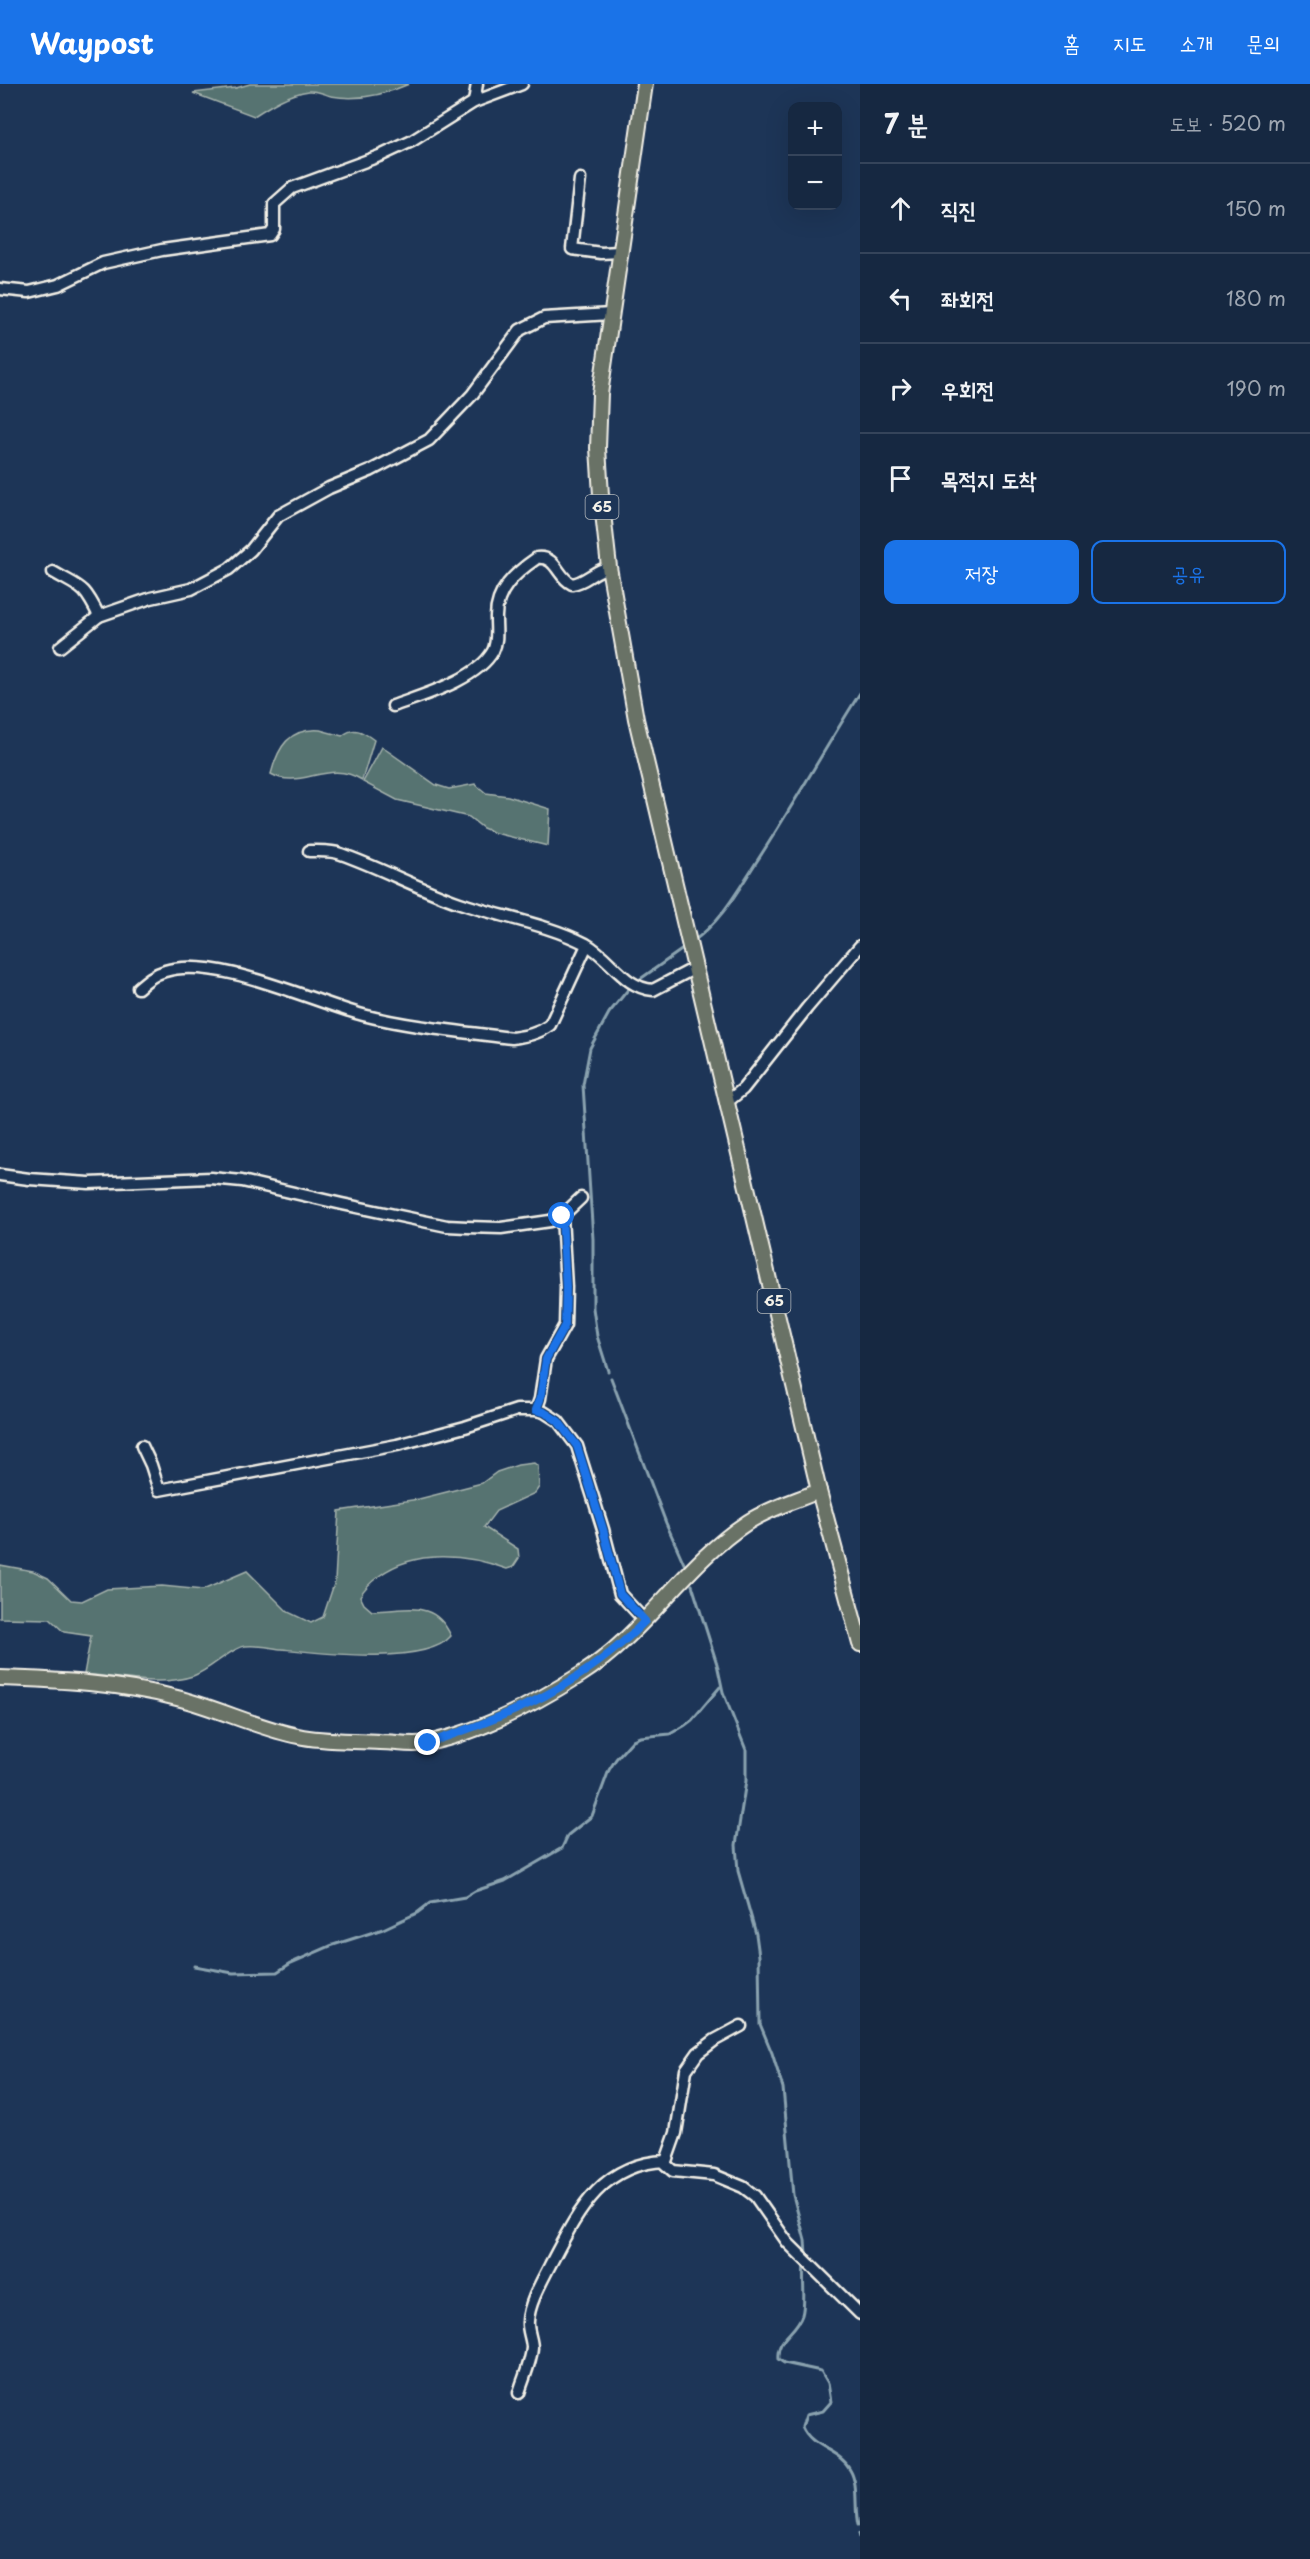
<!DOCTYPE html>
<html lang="ko">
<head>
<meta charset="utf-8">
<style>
  body { margin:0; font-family:"Playpen Sans","Poor Story",sans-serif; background:#23344c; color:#f1f3f6 }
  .controls { position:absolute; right:18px; top:18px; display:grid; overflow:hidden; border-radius:12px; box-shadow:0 6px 24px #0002 }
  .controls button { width:54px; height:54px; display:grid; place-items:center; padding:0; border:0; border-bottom:2px solid #35445a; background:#162841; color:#f1f3f6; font:30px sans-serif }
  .stop { position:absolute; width:18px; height:18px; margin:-14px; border:4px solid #1a73e8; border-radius:50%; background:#fff }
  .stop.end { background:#1a73e8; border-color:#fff; box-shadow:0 2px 6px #0008 }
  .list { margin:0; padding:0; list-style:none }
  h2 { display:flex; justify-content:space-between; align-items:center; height:78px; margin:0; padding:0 24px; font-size:26px }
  h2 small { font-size:20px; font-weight:400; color:#9ea6b1 }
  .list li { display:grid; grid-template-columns:39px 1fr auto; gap:18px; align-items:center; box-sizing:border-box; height:90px; padding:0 24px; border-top:2px solid #35445a }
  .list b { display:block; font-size:22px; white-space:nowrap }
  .list em { font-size:20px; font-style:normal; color:#9ea6b1 }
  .actions { display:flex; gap:12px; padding:18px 24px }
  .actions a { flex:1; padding:14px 0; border:2px solid #1a73e8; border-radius:12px; text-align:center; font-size:21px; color:#1a73e8 }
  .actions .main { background:#1a73e8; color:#fff }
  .icon { flex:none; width:33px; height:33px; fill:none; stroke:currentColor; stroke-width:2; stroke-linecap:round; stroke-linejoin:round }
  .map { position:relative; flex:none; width:860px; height:2475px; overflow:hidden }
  header { display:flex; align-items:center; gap:36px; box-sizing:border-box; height:84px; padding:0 30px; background:#1a73e8; color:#fff }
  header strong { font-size:28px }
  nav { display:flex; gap:33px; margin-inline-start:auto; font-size:21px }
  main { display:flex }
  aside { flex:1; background:#162841 }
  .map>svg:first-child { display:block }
</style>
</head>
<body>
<header>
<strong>Waypost</strong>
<nav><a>홈</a><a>지도</a><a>소개</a><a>문의</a></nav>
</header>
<main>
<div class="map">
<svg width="860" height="2475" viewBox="0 0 860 2475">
  <rect width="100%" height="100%" fill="#1d3557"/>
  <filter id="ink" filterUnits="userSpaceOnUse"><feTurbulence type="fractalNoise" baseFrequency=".0167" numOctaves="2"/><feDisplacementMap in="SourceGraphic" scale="12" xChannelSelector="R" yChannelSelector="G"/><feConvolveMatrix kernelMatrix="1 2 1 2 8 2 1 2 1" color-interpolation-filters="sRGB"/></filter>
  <g filter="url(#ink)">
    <g fill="#567371" stroke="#a5b2ac" stroke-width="1.5">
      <path d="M250,0H409C384,11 358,17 331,12C324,10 316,6 309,7C288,10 271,21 254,32L193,9L236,4Z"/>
      <path d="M320,646L342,652C354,642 362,647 374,656L362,696C328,674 301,707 271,690C278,663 289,644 320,646Z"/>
      <polygon points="382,663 436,701 449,705 475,700 486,709 508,712 550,725 548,762 495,749 483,744 469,733 397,716 363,698"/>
      <path d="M534,1379L538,1382L539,1403L535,1409L496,1427L484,1443L518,1465L519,1474L513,1483L507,1485C466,1470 415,1465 379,1492C371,1498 365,1503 360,1512L364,1520L372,1527C406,1527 434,1514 451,1552C426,1582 320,1569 282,1565C271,1564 251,1559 241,1563C225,1569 210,1586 193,1592C160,1603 118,1593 84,1590L91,1552L64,1548L50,1535L0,1534V1481L33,1487L48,1494L71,1516L82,1517L107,1505L162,1502L203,1506L247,1487L288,1528L311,1539L323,1533L335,1497L339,1427L419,1415L482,1399L497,1388L518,1381Z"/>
    </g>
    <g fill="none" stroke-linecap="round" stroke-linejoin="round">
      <g stroke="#8aa2af" stroke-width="3">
        <path d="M692,858C721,838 738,806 757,777C793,722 825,664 860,609"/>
        <polyline points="636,898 687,862"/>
        <polyline points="608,1287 597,1252 593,1224 593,1155 583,1001 590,964 609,929 631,902"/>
        <polyline points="611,1294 666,1439 685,1482"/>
        <polyline points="692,1501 717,1580 723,1608 746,1666 746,1697 736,1761 738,1787 756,1850 759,1872 760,1940 772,1969 783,2004 793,2111 805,2156 806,2170"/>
        <polyline points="194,1882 233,1889 277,1888 291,1879 330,1862 383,1845 417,1829 430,1819 465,1813 475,1807 505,1797 562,1764 568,1751 592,1732 609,1686 616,1675 633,1656 640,1653 670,1650 684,1642 692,1636 720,1603"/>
        <path d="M804,2180C802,2195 806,2219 802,2231C796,2249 776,2254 778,2275L784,2279L821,2287L828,2299L831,2318L823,2327L806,2331L802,2343C811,2365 839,2366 850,2386C859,2401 854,2424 858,2441"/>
        <polyline points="859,2450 860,2454"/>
      </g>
      <defs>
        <g id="minor">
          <polyline points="474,18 477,0"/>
          <polyline points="580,95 572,165 601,169 619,168"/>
          <polyline points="0,205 29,208 58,201 103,179 162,166 270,151 274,145 274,120 292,104 382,71 412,57 474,18 522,0"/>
          <path d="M53,488C82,505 83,500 99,532"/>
          <polyline points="60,563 99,532 151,514 191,505 229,485 251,466 278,432 329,404 370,387 429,356 472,311 520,246 544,234 611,230"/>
          <path d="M393,622C423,611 477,596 493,567C498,557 496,546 496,535C495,507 515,489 537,474C557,472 557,493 572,500C586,498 593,487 609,483"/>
          <path d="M309,767C319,767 332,766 341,770C381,784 419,805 460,819C501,833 547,840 586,860C610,873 624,904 653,906L695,884"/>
          <path d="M138,904C146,897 154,890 165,887C215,871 311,917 363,931C409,943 464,948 512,954C526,952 538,950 550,941L587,861"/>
          <polyline points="727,1018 743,1005 807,924 860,862"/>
          <polyline points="0,1091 29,1095 89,1099 211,1094 242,1097 342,1120 447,1142 467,1143 501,1144 550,1137 562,1132 581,1114"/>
          <polyline points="536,1326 540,1315 546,1275 565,1241 566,1203 562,1132"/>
          <polyline points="142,1362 151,1381 159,1406 397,1361 465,1343 517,1326 536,1326 544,1328 558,1337 577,1362 603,1445 620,1510 645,1537"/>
          <polyline points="741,1942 715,1956 698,1969 686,1986 676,2049 665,2080 673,2087 714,2091 743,2103 755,2112 788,2159 860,2230"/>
          <path d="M519,2309C523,2295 531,2279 532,2264C532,2255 527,2246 528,2237C529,2219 542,2197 550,2181C577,2130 600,2079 666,2077"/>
        </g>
        <g id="major">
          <polyline points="645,0 600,310 598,364 601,411 609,483 636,635 819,1407 860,1560"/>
          <path d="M0,1594C59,1596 120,1599 177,1614C218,1624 257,1644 298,1652C325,1658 353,1656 380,1658C395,1658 412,1662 426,1659C480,1649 534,1620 580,1591C645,1550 684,1480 748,1438C770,1424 795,1417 819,1407"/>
        </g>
      </defs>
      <use href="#minor" stroke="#f4f1e8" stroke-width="15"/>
      <use href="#major" stroke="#f4f1e8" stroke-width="18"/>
      <use href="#minor" stroke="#1d3557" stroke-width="10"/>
      <use href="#major" stroke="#697266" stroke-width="14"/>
    </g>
  </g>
  <g fill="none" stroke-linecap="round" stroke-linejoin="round" filter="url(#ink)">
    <path stroke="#1a73e8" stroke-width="8" d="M428,1659C511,1632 583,1601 645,1537L620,1510L603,1445L577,1362L558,1337L544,1328L536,1326L540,1316L546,1275L565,1241L566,1203L562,1132"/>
  </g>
  <g text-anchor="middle" stroke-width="4.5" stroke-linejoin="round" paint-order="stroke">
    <g fill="#1d3557" stroke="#b4b9bc" stroke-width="1.5">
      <rect x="585.5" y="411" width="33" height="24" rx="4.5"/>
      <rect x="757.5" y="1205" width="33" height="24" rx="4.5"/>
    </g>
    <g font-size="15" font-weight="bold" fill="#f4f1e8">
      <text x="602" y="428">65</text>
      <text x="774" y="1222">65</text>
    </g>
  </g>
</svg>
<div class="controls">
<button>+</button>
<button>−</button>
</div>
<div class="stop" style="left:562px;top:1132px"></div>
<div class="stop end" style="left:428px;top:1659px"></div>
</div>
<aside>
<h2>7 분<small>도보 · 520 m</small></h2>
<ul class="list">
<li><svg class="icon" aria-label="ahead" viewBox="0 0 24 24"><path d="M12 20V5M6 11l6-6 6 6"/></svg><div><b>직진</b></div><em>150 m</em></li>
<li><svg class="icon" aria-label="left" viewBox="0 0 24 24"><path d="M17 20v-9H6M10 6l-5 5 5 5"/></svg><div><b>좌회전</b></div><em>180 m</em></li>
<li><svg class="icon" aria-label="right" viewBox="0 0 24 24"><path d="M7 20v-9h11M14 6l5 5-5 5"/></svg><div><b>우회전</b></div><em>190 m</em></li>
<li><svg class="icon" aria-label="arrive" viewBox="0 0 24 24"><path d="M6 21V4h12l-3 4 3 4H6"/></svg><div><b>목적지 도착</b></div></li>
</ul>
<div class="actions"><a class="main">저장</a><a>공유</a></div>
</aside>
</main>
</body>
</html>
